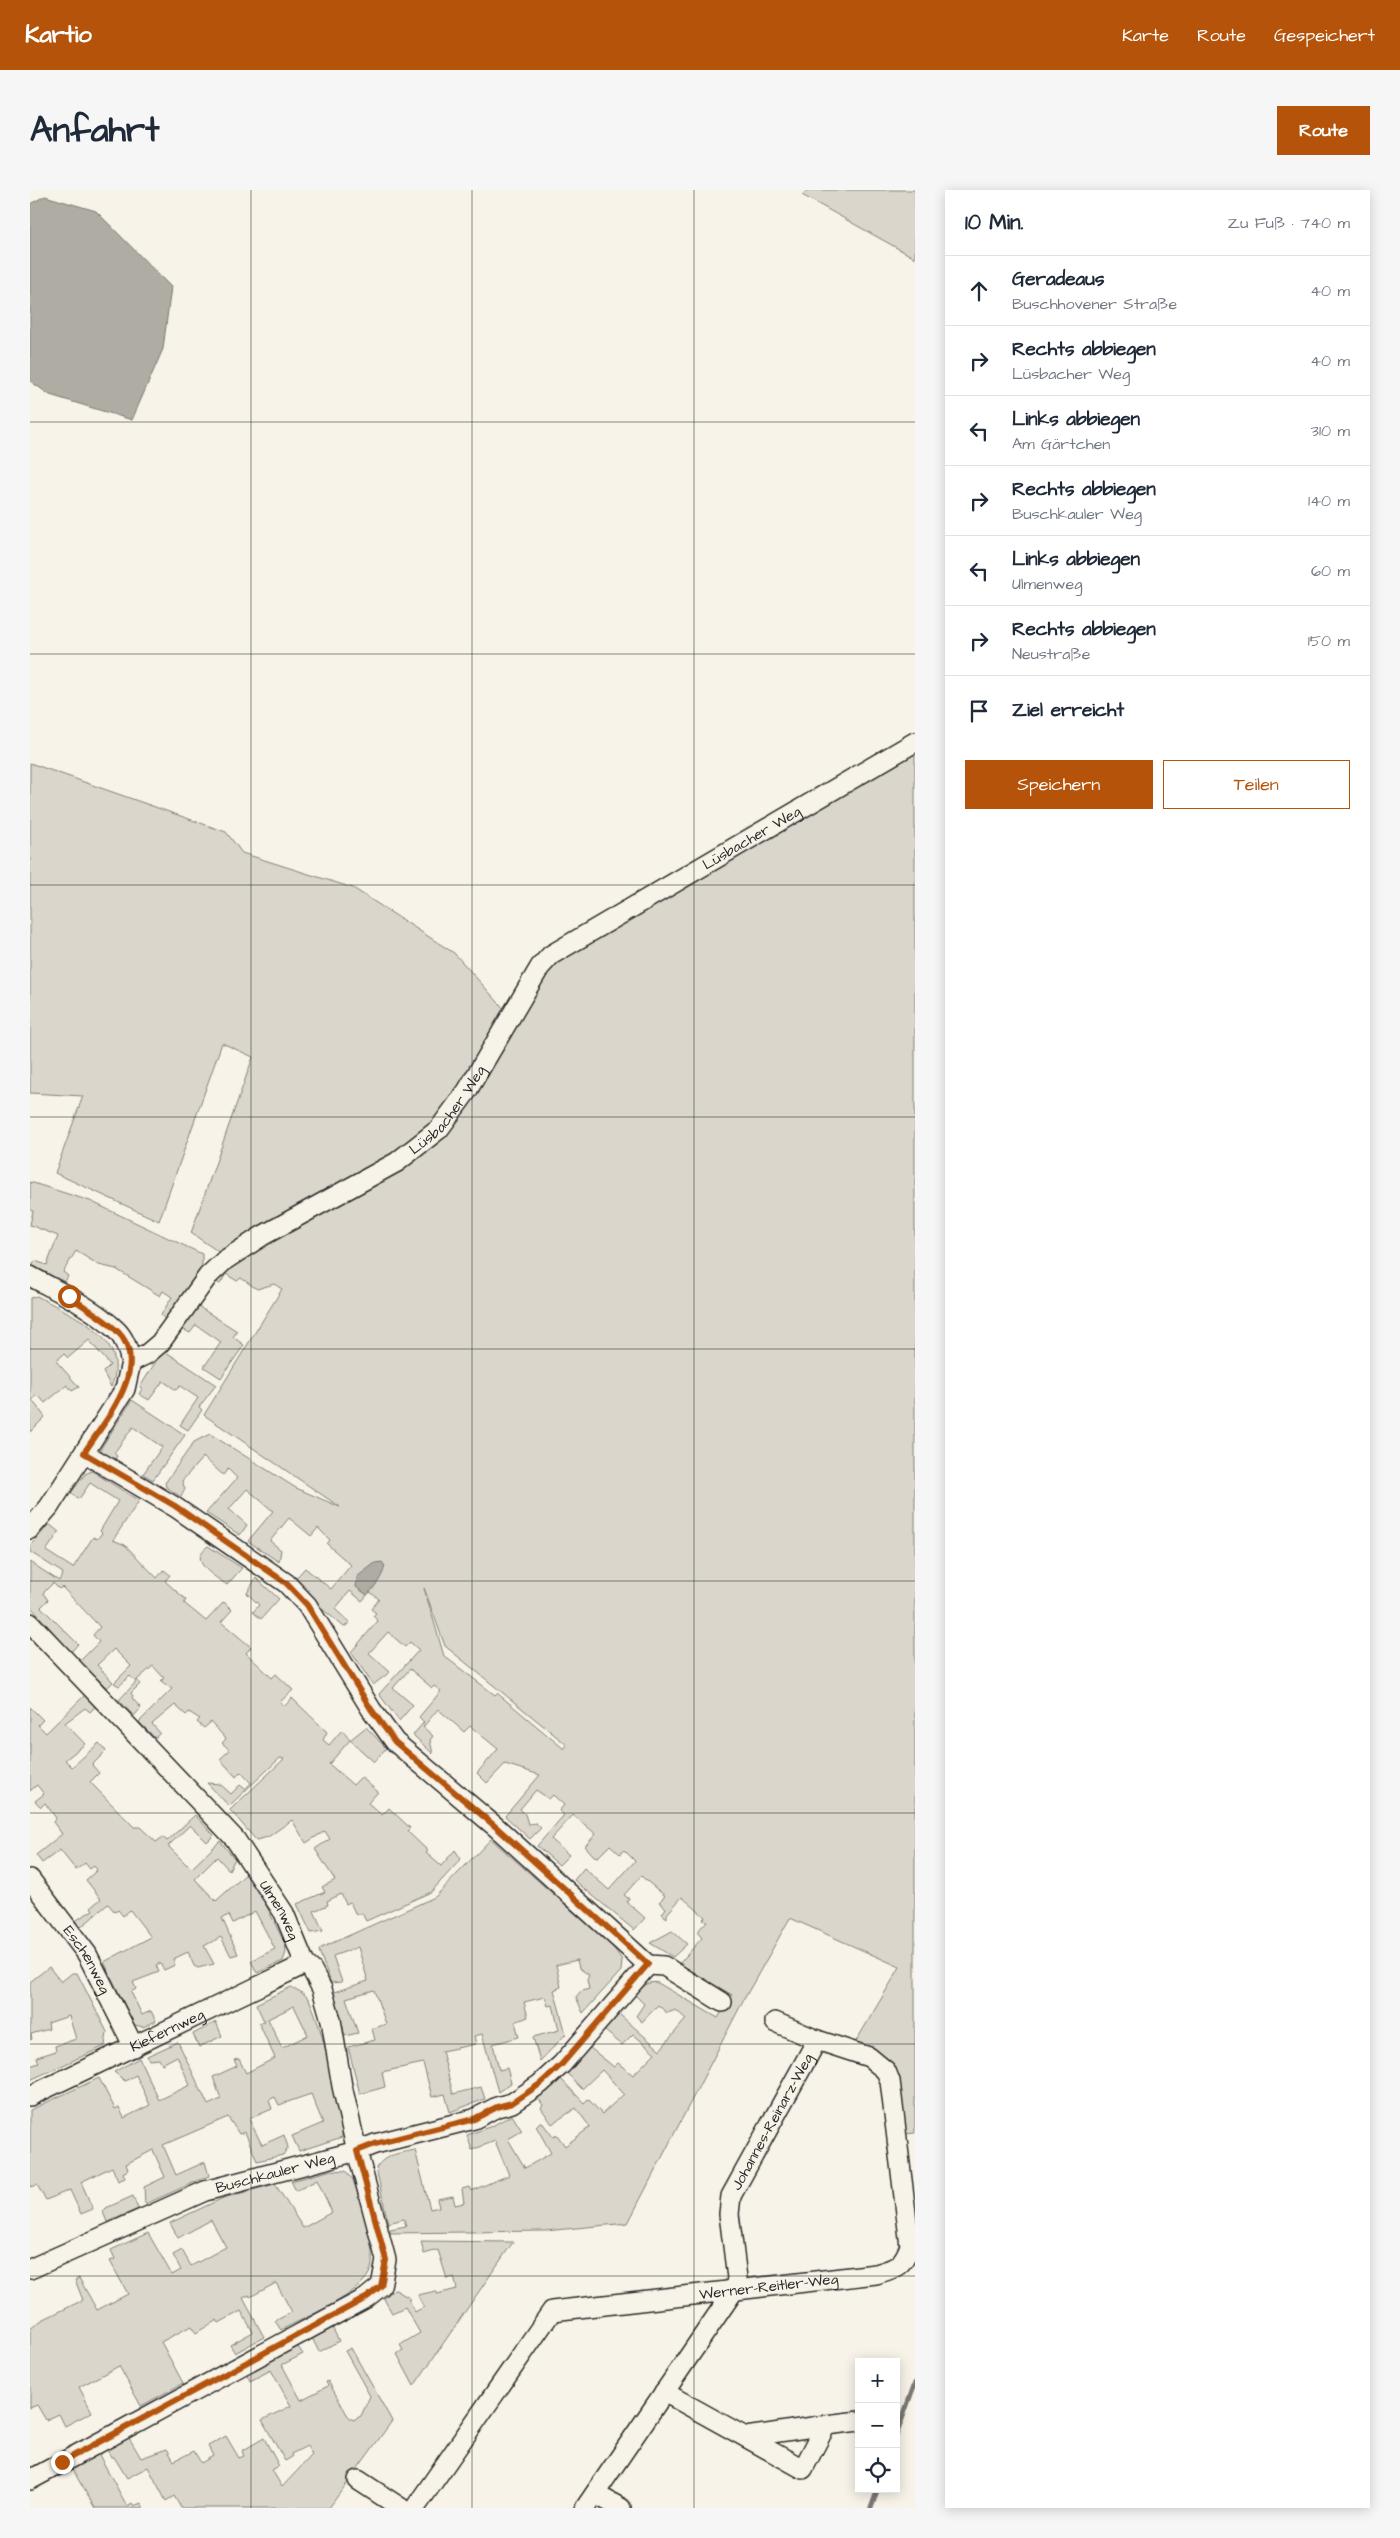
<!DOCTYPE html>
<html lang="de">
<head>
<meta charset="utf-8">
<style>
  body { margin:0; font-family:"Architects Daughter",sans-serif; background:#f6f6f7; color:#1f2937 }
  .controls { position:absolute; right:15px; bottom:15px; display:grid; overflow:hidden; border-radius:0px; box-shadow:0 2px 12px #0003 }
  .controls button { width:45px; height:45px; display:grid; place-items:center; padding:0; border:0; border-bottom:1px solid #e0e1e3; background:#fff; color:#1f2937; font:25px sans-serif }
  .stop { position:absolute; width:15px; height:15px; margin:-11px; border:4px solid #b45309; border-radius:50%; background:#fff }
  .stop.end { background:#b45309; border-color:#fff; box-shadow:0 1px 5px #0008 }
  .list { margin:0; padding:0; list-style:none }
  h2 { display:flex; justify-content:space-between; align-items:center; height:65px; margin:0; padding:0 20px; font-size:21px }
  h2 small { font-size:16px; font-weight:400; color:#747a83 }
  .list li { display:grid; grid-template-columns:32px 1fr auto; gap:15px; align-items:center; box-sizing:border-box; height:70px; padding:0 20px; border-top:1px solid #e0e1e3 }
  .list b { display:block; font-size:19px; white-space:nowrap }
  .list p { margin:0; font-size:16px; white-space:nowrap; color:#747a83 }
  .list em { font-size:16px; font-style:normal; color:#747a83 }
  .actions { display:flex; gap:10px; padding:15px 20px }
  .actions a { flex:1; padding:11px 0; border:1px solid #b45309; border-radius:0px; text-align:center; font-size:18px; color:#b45309 }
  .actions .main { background:#b45309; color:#fff }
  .icon { flex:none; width:28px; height:28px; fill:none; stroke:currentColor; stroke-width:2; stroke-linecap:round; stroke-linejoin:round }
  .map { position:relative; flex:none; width:885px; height:2318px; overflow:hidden; border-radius:0px }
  header { display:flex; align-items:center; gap:30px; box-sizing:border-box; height:70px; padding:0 25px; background:#b45309; color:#fff }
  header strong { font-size:24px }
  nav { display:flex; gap:28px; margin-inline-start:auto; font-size:18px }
  .intro { display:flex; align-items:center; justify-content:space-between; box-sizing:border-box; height:120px; padding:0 30px }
  h1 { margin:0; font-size:35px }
  .button { padding:12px 22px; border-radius:0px; background:#b45309; color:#fff; font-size:18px; font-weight:700 }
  main { display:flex; gap:30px; padding:0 30px }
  aside { flex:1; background:#fff; border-radius:0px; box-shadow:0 2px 12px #0003 }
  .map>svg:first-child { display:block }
</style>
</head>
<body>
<header>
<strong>Kartio</strong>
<nav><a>Karte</a><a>Route</a><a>Gespeichert</a></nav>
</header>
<div class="intro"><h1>Anfahrt</h1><a class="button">Route</a></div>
<main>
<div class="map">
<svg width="885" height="2318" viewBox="0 0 885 2318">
  <rect width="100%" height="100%" fill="#f7f3e8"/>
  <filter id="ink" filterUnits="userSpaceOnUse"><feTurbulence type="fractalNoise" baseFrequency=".02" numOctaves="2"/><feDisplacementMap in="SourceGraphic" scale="10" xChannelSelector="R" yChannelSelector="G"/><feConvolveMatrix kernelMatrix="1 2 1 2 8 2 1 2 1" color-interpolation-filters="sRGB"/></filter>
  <g filter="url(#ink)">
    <g fill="#dad6cc" stroke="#82807c" fill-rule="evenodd">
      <polygon points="778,0 885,0 885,68 772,5"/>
      <path d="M885,557V1943L875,1944L868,1888L859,1870L825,1853L870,1777L760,1728L713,1811L598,2033L515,2041L360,2043V2039L376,2036L374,2029L358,2033L346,1978C355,1964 370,1963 385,1960L400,2019L409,2017L407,2009L423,2006L425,2015L434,2013L432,1999L439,1997L441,2001L479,1985L465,1951L442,1960L437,1945L462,1936L482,1925L492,1941L478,1949L495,1978L521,1963L506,1936L511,1931L523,1947L527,1945L535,1956L560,1937L546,1918L522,1934L511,1918L513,1915L508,1908L531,1889L554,1913L558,1909L572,1924L594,1904L572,1880L552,1899L537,1883L559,1857L584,1877L588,1873L603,1885L625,1863L603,1844L592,1855L574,1840L589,1824L630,1860L656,1829L646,1820L637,1823L628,1815L612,1832L606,1826L614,1814L605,1805C612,1798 617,1790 628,1793L688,1828L702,1805L649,1774L672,1748L667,1742L677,1731L673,1729L675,1727L652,1707L637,1724V1728L632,1724L636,1718L629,1712L635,1706L611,1686L594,1705L599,1709L597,1712L615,1728L604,1740L544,1690L554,1678L579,1700L605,1671L594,1660L590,1664L580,1655L568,1667L564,1666L555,1656L566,1644L543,1625L521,1649L539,1665L529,1675L507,1656L534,1625L529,1621L534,1615L523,1605L519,1609L506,1600L490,1619L495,1624L498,1634L506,1633L511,1638L500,1649L475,1626L510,1585L475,1574L457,1593L447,1583L468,1559L440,1536L434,1542L408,1519L393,1537L403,1546L400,1550L403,1564L383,1545L394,1532L389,1527L411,1501L404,1496L402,1498L380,1479L363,1498L383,1515L369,1531L349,1504L389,1460L380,1452L375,1457L358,1442L339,1463L360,1482L343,1495L321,1462L348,1431L343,1426L346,1423L341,1419L349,1409L340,1402L332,1411L320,1401L305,1419L320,1433L314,1437L291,1418L266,1388L275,1378L301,1399L321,1375L297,1354L300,1350L288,1338L281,1346L259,1328L240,1351L251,1360L249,1372L218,1351L243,1321L217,1299L199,1319L217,1335L210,1345L176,1323L207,1288L198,1279L193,1285L173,1267L152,1291L155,1299L151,1307L136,1297L135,1293L164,1252L180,1244L266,1298L310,1317L174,1225L252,1099L244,1094L227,1099L211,1088L207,1091L196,1084L190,1094L186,1092L182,1098L177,1094L202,1071L161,1043L223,867L192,853L129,1031L25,983L53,906L0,903V573L196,642L212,663L323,698L424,763L485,831L523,772ZM394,1398L415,1456L537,1555L534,1559L467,1503L465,1505L414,1466Z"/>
      <polygon points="0,992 60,1011 172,1064 172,1085 137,1132 131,1125 142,1107 133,1101 130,1106 86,1079 69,1075 46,1061 33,1082 38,1086 35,1092 2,1076 5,1071 17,1075 28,1046 0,1035 3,1021 0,1019"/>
      <path d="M7,1106C41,1125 102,1147 81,1197L73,1182L80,1175L59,1150L38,1168L34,1164L26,1171L49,1197L42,1201L37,1195L15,1213L8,1205L2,1210L15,1227L0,1242V1108Z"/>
      <polygon points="166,1115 207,1141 203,1147 214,1155 191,1188 174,1177 191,1152 166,1135 160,1143 149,1137"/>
      <polygon points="133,1160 186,1195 169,1217 172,1220 158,1240 150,1235 168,1208 150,1196 146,1200 133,1191 119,1210 109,1204 112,1199 110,1197"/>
      <polygon points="102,1210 155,1245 123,1290 113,1284 132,1257 103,1237 84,1263 87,1266 84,1271 71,1261 71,1258"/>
      <polygon points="62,1281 109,1311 83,1350 95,1355 127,1388 134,1380 140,1385 135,1391 156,1410 154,1413 176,1431 194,1412 202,1420 191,1432 221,1457 216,1463 242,1488 246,1484 263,1500 250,1512 255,1516 262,1508 297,1542 293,1550 299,1555 312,1540 320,1550 336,1537 356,1558 344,1572 320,1550 299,1574 323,1595 331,1587 348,1602 338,1613 352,1625 359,1618 380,1638 377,1641 398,1661 396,1663 411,1676 425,1660 431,1669 401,1702 336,1731 332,1723 326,1725 320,1712 316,1714 311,1704 297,1711 298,1715 284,1721 293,1741 281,1743 267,1714 295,1702 292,1697 305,1690 285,1659 300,1649 295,1641 276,1653 262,1630 238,1647 226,1650 200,1620 254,1569 250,1568 199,1616 177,1593 190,1594 201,1604 210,1595 215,1599 221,1593 211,1582 206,1587 190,1569 200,1560 192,1553 196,1549 181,1532 174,1538 167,1532 170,1529 159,1522 156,1525 145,1515 122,1534 130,1543 125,1548 109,1532 142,1499 131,1491 134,1488 123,1476 107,1490 110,1494 101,1503 103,1506 102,1508 111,1518 104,1526 89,1510 106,1492 100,1486 89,1496 84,1493 101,1476 84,1459 67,1475 83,1492 77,1498 50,1471 69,1452 63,1445 70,1437 32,1397 29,1399 23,1393 13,1403 18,1410 11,1417 48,1454 41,1462 0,1416 0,1372 29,1391 33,1383 0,1362 0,1357 19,1334 29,1342 16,1361 43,1378 63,1347 67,1349 72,1343 70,1341 88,1311 60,1293 49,1309 41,1303 55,1284"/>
      <path d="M178,1356L212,1378L197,1395C184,1386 157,1371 178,1356Z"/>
      <polygon points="226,1388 249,1409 231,1429 223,1422 229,1415 217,1403"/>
      <polygon points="56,1504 66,1516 60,1522 55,1518 35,1533 55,1554 35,1570 42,1577 69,1553 76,1561 62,1575 69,1583 60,1592 104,1637 110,1637 126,1652 133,1647 137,1651 165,1625 184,1645 177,1652 160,1635 138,1656 157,1675 158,1674 162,1678 190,1651 205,1669 199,1680 187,1667 165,1689 186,1711 216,1684 231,1705 255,1754 256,1762 253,1771 227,1783 221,1771 245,1759 225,1721 203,1733 199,1725 192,1728 208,1764 201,1766 191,1747 174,1756 184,1774 168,1778 164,1776 158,1762 143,1769 145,1775 134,1780 130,1773 126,1775 129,1782 103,1792 106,1799 101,1802 112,1825 121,1821 126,1831 113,1837 105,1835 103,1832 74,1772 121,1747 100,1720 93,1726 88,1720 85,1722 78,1714 50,1738 45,1731 63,1720 61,1717 71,1709 56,1690 67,1680 64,1676 60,1679 55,1673 46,1680 30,1660 12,1673 6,1665 32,1644 23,1632 26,1628 15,1613 11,1617 5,1611 14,1604 7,1595 0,1601 0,1517 13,1530 8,1535 16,1543"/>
      <polygon points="461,1649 583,1757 592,1770 591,1781 553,1823 546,1807 550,1802 559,1799 557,1790 559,1785 549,1778 547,1770 526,1775 531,1797 524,1800 536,1844 510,1871 503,1847 529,1840 523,1815 518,1816 515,1807 494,1812 498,1827 485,1832 489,1847 463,1854 469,1880 477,1878 481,1893 468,1902 452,1844 444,1846 446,1854 412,1861 423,1904 451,1897 455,1909 420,1922 415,1904 402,1907 393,1873 352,1882 355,1897 330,1904 318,1857 345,1850 342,1839 356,1834 344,1800 316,1808 328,1843 315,1846 304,1802 338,1791 328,1757 303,1766 312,1792 301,1793 289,1761 291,1758 405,1707"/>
      <polygon points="642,1741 657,1754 643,1767 620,1753"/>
      <polygon points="19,1777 31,1792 42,1783 47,1783 77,1842 75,1856 0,1890 0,1876 9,1873 7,1867 26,1861 25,1856 46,1849 39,1826 18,1833 19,1839 1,1844 2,1849 0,1850 0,1792"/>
      <path d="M261,1797C267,1800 274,1803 278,1808C289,1824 314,1927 312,1947L269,1961L262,1946L293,1933L281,1904L249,1915L245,1907L239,1910L242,1919L219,1929L232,1955L254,1945L258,1957L253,1965L227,1971L215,1942L209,1944L198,1927L133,1955L146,1985L175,1972L179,1986L115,2014L114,1997L135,1987L123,1960L96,1974L98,1980L93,1983L95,1988L88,1991L82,1977L51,1992L63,2019L51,2024L40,2000L16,2010L7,1995L0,1997V1920L69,1888L85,1919L89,1917L94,1928L120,1915L106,1885L95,1891L84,1882L109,1868L129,1910L160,1895L147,1866L132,1874L129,1869L119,1870L117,1866L148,1852L178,1915L191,1909L183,1887L207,1876L204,1870L209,1869L216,1883L245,1868L229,1833L234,1831L226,1814ZM264,1816L278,1845L252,1858L238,1829Z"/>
      <polygon points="186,1832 192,1846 169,1857 163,1844"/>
      <path d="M302,1980L316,1981L323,1990C330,2008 347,2060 341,2079C333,2105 275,2127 251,2140L245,2131L262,2122L246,2093L220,2107L219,2105L213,2108L234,2147L205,2163L200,2155L223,2142L211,2121L189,2133L187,2130L166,2143L161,2136L131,2152L153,2193L111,2216L89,2176L49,2197L62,2222L35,2236L29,2224L16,2230L7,2215L0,2218V2139L12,2130L53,2110L45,2090L49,2088L67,2120L98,2104L80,2071L85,2069L81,2060L118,2043L142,2085L151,2080L143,2065L152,2060L161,2076L196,2057L181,2030L148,2048L140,2033L193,2008L245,1994L273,2038L302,2022L287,1990L266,2001L261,1991Z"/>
      <polygon points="103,2006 108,2019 77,2032 73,2022 76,2018"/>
      <polygon points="391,2051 483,2052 384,2196 367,2164 373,2160 370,2155 390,2143 375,2117 362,2123 354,2109 364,2099 381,2109 379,2110 385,2122 394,2117 388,2105 406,2101 407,2104 427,2099 424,2087 417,2089 408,2060 394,2064"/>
      <polygon points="302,2137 309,2151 289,2162 282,2148"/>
      <polygon points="266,2154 273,2164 252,2175 271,2210 298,2196 296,2192 298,2191 318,2226 323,2230 331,2226 340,2206 315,2161 321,2158 362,2231 299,2318 151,2318 144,2306 136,2311 118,2277 97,2288 84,2267 81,2267 76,2258 98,2246 111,2268 137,2259 144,2271 164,2261 171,2273 183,2266 178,2256 196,2246 209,2268 214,2266 212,2261 234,2248 249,2276 242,2280 252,2297 282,2265 277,2256 261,2264 262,2267 255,2271 232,2230 261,2216 241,2180 220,2191 216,2182"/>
      <polygon points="68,2263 97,2316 102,2313 104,2316 111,2313 114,2318 65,2318 41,2277"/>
    </g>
    <g fill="#afaca4" stroke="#7a7874">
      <polygon points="15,6 66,21 141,97 133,159 102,230 20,205 0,191 0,14"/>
      <path d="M352,1372L355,1376C352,1388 345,1397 337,1405L326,1397L327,1387L345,1373Z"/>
    </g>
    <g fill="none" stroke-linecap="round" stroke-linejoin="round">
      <g stroke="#7a7874" stroke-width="5">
        <polyline points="866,2246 885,2193"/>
        <polyline points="841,2318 848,2299"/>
      </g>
      <defs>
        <g id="minor">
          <path d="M0,1086C29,1102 62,1117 86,1140C95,1148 98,1161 101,1172"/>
          <path id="s1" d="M101,1172L117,1164L130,1153L178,1086L195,1070L232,1046L367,972L409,939L437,901L510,777L521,765L885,552"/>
          <polyline points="54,1263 145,1317 256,1393 277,1415 341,1519 365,1552 466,1637 618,1775 634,1776 692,1812"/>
          <polyline points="0,1339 19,1317 95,1199 101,1172"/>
          <path id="s2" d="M0,1433L205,1649L254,1723L275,1774L282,1780L292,1799L301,1830L312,1896L327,1961L356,2070L351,2096L336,2108L0,2290"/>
          <path id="s3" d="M0,1689L57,1764L104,1857"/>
          <path id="s4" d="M0,1906L275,1774"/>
          <path id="s5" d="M0,2079L175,2001L327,1961L345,1954L444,1929L467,1917L482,1913L510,1894L532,1874L618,1775"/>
          <polyline points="634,2202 773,2279 796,2235 829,2231"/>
          <polyline points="716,2247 796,2235"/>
          <polyline points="328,2290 371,2318"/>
          <polyline points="565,2304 591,2318"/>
          <path id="s6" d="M385,2318L522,2121L846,2084C866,2078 872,2077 880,2056L860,1891L856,1881L839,1867L787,1850L745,1832"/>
          <path id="s7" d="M555,2318L705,2099L707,2088L699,2024L701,2006L787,1850"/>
        </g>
      </defs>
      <use href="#minor" stroke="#2b2b2b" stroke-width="22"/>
      <use href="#minor" stroke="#f7f3e8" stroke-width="19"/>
    </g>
  </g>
  <g fill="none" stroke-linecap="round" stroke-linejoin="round" filter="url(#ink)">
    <path stroke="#b45309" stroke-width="6" d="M32,2272L336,2108L351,2096L356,2070L327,1961L345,1954L444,1929L467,1917L482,1913L510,1894L532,1874L618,1774L466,1637L365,1552L341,1519L277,1415L256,1393L145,1316L54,1263C74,1232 124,1175 86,1140C72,1127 54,1117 39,1106"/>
  </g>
  <path fill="none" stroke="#2b2b2b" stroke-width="1" stroke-opacity="0.55" d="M221,0V2318M442,0V2318M664,0V2318M0,232H885M0,464H885M0,695H885M0,927H885M0,1159H885M0,1391H885M0,1623H885M0,1854H885M0,2086H885"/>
  <g text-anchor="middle" stroke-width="4.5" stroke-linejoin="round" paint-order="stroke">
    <g font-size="15" fill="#2b2b2b" stroke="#f7f3e8">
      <text dy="5" stroke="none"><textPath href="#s1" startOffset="832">Lüsbacher Weg</textPath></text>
      <text dy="5" stroke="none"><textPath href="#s1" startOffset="412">Lüsbacher Weg</textPath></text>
      <text dy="5" stroke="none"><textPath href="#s2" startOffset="382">Ulmenweg</textPath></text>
      <text dy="5" stroke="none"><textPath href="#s3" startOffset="99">Eschenweg</textPath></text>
      <text dy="5" stroke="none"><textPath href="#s4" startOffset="152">Kiefernweg</textPath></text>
      <text dy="5" stroke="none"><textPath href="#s7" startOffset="444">Johannes-Reinarz-Weg</textPath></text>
      <text dy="5" stroke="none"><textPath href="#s5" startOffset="264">Buschkauler Weg</textPath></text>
      <text dy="5" stroke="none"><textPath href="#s6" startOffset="458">Werner-Reitler-Weg</textPath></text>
    </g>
  </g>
</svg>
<div class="controls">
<button>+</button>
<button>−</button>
<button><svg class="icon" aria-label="locate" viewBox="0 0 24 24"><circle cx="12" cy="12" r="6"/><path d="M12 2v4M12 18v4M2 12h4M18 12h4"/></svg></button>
</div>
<div class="stop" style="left:39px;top:1106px"></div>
<div class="stop end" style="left:32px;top:2272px"></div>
</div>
<aside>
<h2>10 Min.<small>Zu Fuß · 740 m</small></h2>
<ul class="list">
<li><svg class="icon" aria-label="ahead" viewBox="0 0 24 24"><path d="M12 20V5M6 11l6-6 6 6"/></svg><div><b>Geradeaus</b><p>Buschhovener Straße</p></div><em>40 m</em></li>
<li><svg class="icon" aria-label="right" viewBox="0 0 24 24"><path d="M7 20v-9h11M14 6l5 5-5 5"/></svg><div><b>Rechts abbiegen</b><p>Lüsbacher Weg</p></div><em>40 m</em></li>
<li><svg class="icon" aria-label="left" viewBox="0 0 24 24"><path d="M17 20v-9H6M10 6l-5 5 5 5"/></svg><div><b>Links abbiegen</b><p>Am Gärtchen</p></div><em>310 m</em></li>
<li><svg class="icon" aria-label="right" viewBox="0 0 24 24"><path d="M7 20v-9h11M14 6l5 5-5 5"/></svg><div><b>Rechts abbiegen</b><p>Buschkauler Weg</p></div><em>140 m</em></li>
<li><svg class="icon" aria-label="left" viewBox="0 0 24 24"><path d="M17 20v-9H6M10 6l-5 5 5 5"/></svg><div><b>Links abbiegen</b><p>Ulmenweg</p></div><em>60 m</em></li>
<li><svg class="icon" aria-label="right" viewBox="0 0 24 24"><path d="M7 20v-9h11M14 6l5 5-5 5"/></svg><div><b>Rechts abbiegen</b><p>Neustraße</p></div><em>150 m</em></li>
<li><svg class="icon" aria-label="arrive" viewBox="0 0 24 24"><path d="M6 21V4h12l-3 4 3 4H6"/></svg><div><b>Ziel erreicht</b></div></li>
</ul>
<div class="actions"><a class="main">Speichern</a><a>Teilen</a></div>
</aside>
</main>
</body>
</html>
